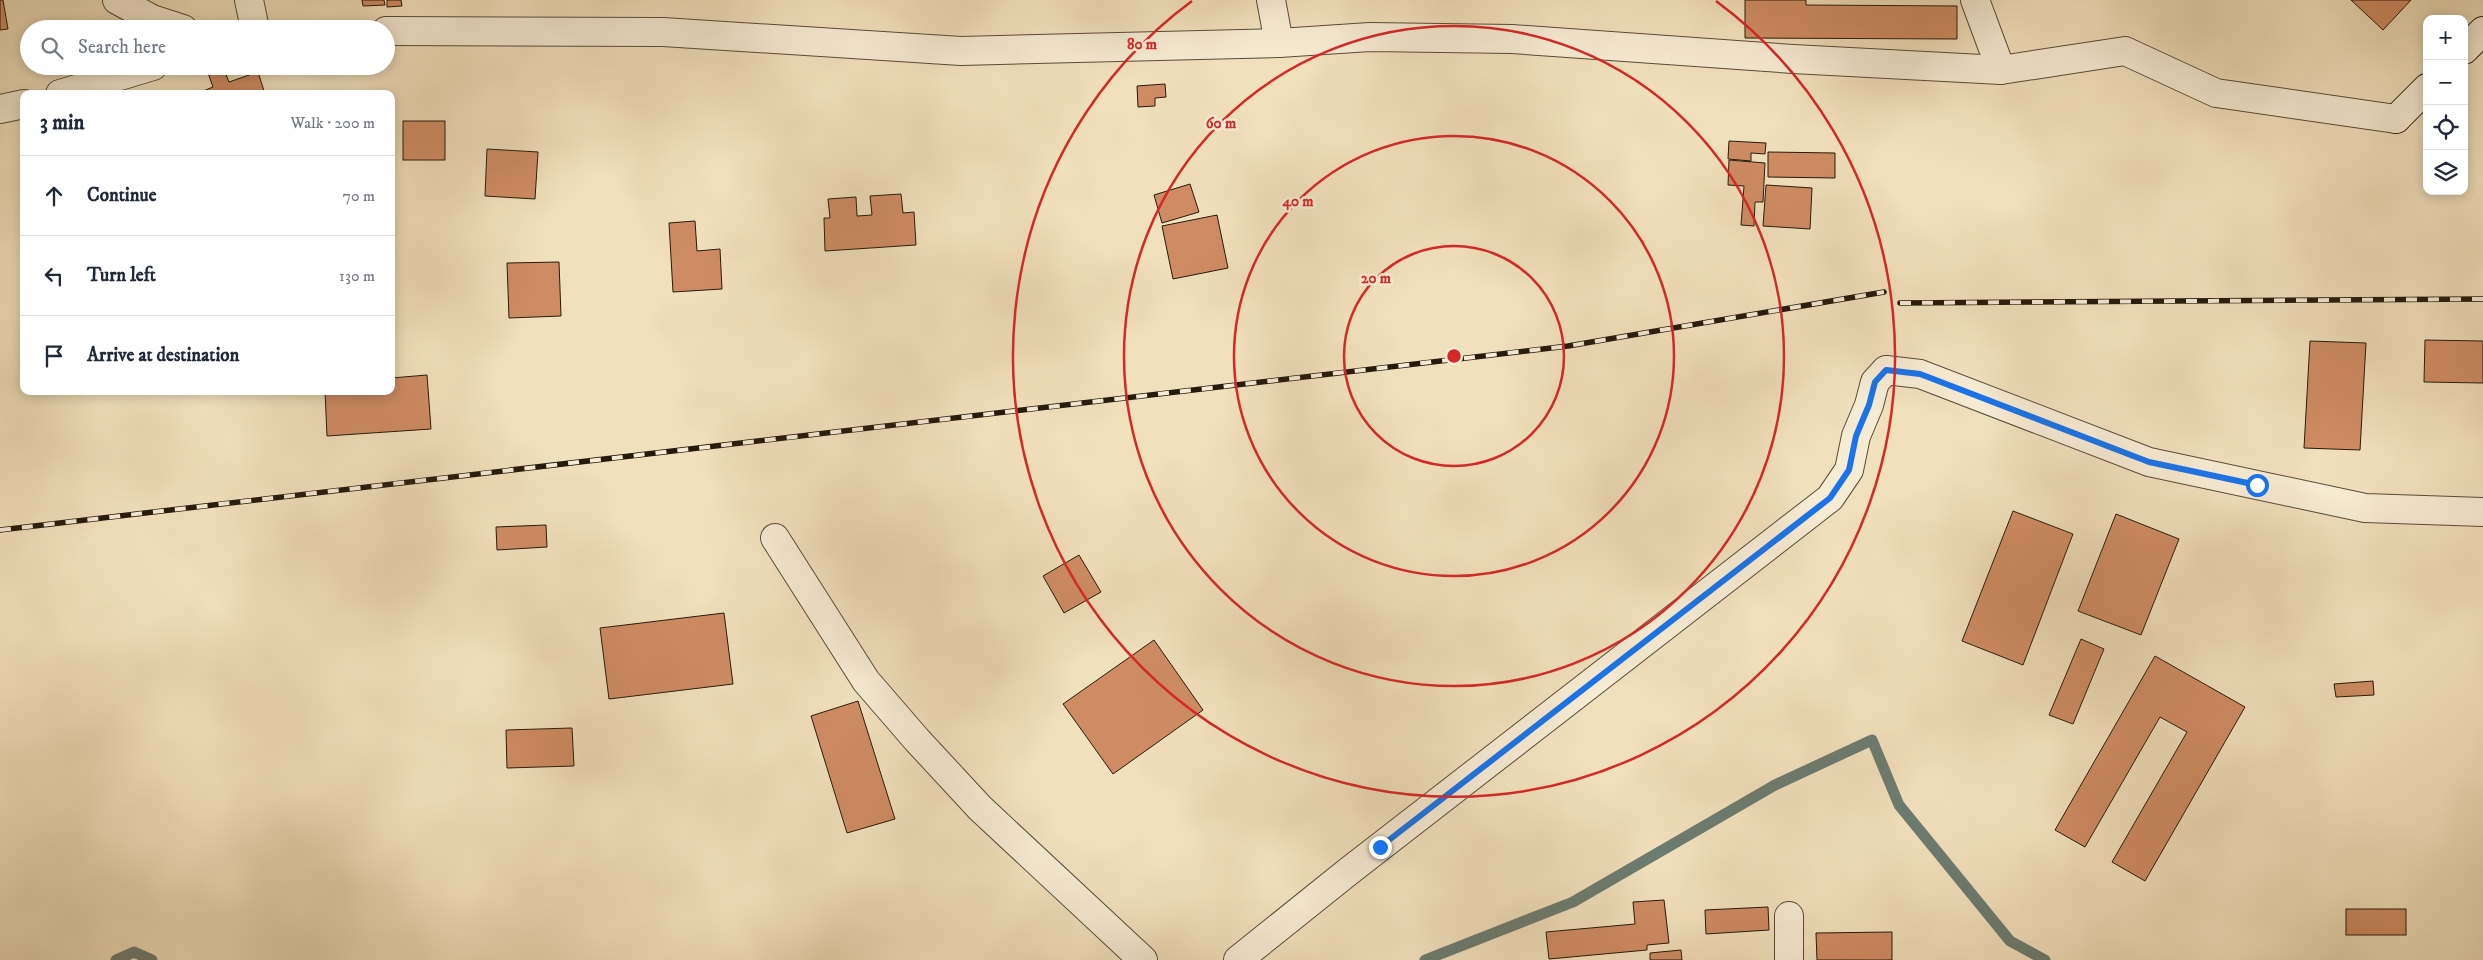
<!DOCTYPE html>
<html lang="en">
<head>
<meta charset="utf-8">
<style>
  body { margin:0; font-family:"IM FELL DW Pica",serif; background:#f2f2f3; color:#1f2937 }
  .controls { position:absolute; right:15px; top:15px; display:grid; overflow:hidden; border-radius:10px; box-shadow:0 2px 12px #0003 }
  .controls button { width:45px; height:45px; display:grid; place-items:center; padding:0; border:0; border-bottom:1px solid #e0e1e3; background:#fff; color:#1f2937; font:25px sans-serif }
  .stop { position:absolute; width:15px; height:15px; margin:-11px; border:4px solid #1a73e8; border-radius:50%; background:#fff }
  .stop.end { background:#1a73e8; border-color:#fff; box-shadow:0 1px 5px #0008 }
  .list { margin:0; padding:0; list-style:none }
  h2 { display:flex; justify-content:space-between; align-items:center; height:65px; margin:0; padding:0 20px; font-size:21px }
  h2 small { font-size:16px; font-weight:400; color:#747a83 }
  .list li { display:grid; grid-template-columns:32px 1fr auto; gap:15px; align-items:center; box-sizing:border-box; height:80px; padding:0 20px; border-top:1px solid #e0e1e3 }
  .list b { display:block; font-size:19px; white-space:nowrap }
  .list em { font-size:16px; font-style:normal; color:#747a83 }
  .icon { flex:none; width:28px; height:28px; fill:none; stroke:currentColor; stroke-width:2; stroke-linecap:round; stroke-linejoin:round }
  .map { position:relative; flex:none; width:2483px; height:960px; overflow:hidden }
  .search { position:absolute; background:#fff; box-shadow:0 2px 12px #0003; left:20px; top:20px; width:375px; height:55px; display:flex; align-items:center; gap:12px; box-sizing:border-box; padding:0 18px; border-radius:28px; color:#747a83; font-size:19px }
  .panel { position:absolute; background:#fff; box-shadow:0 2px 12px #0003; left:20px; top:90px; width:375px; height:305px; border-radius:10px }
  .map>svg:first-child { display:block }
</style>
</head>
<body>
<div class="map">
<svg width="2483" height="960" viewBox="0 0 2483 960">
  <rect width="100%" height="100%" fill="#f1e0bc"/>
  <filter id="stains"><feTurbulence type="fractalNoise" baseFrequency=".004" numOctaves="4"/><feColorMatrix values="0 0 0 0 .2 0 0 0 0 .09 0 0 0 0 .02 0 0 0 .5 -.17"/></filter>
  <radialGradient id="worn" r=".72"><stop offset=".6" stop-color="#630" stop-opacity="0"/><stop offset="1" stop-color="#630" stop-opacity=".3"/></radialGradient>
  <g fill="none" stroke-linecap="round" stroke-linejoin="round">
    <g stroke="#6c7c71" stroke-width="11">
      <polyline points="116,960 134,952 152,960"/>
      <polyline points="1425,960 1573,902 1775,785 1872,740 1899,805 2010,941 2045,960"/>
    </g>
  </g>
  <g fill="#cf8c64" stroke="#251a0c">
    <polygon points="0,0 3,0 8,29 0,30"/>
    <polygon points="362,0 384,0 385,5 363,6"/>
    <polygon points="387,0 401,0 402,6 387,7"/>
    <polygon points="1745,0 1806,0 1806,5 1957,6 1957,39 1745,38"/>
    <polygon points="2351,0 2411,0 2383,30"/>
    <polygon points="223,67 229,82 258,72 265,94 196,94 213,87 208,73"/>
    <polygon points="1165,84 1166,97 1155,98 1155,106 1138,107 1137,86"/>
    <rect x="403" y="121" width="42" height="39"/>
    <polygon points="1729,141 1766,143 1765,154 1751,153 1751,161 1728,159"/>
    <polygon points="487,149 538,152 535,199 485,196"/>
    <polygon points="1768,152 1835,153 1835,178 1768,177"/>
    <polygon points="1729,160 1765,163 1763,202 1755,202 1754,226 1741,225 1744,186 1728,185"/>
    <polygon points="1190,184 1199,212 1162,223 1154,195"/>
    <polygon points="1766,185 1812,188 1810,229 1763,226"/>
    <polygon points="901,194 903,213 914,212 916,245 825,251 824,218 830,218 828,199 856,197 857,216 872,215 870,196"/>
    <polygon points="1217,215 1228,268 1173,279 1162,226"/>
    <polygon points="695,221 697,251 720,249 722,289 673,292 669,223"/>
    <polygon points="559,262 561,316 509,318 507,263"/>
    <polygon points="2425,340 2483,341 2483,383 2424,382"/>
    <polygon points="2310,341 2366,343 2360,450 2304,448"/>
    <polygon points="427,375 431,429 327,436 325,391 391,391 391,378"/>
    <polygon points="2013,511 2073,534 2023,665 1962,641"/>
    <polygon points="2116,514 2179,539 2141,635 2078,611"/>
    <polygon points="546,525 547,547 497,550 496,527"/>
    <polygon points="1079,555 1101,592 1064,613 1043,576"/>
    <polygon points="724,613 733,684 609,699 600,628"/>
    <polygon points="2081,639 2104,649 2073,724 2049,715"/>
    <polygon points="1154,640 1203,710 1113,774 1063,704"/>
    <polygon points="2155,656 2245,707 2145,881 2112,862 2187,732 2160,717 2085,847 2055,830"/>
    <polygon points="2373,681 2374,695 2336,697 2334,684"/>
    <polygon points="858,701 895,819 847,833 811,716"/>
    <polygon points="572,728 574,766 507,768 506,730"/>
    <polygon points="1664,900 1669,943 1647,945 1647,950 1549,959 1546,932 1635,924 1633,902"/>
    <polygon points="1768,907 1769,930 1706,934 1705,910"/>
    <rect x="2346" y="909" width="60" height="26"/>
    <polygon points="1892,932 1892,960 1817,960 1816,933"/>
    <polygon points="1681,950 1682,960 1650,960 1650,953"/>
  </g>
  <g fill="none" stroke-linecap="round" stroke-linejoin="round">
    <defs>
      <g id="street">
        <polyline points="117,0 152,19 183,29"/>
        <polyline points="249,0 255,29"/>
        <polyline points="1271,0 1279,43"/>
        <polyline points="1975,0 2001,70"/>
        <polyline points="386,31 663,32 961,51 1279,43 1370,37 1512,39 1793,59 2001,70 2125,51 2216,93 2396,119"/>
        <polyline points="60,94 153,66"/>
        <polyline points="0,109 24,104"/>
        <polyline points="775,538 866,681 917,740 980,808 1143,960"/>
        <polyline points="1238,960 1349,871 1830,498 1849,470 1856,436 1869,405 1875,382 1886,370 1920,374 2149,462 2365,508 2483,512"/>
        <polyline points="1789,960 1789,916"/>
      </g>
      <g id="secondary">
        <polyline points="2464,50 2483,31"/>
        <polyline points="2396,119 2427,88"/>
      </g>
    </defs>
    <use href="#street" stroke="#584c38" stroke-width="30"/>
    <use href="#secondary" stroke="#251a0c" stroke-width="30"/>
    <use href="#street" stroke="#f6ebd3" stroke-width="28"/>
    <use href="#secondary" stroke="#f6ebd3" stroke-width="28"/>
    <defs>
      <g id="rail">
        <polyline points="1900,303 2483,299"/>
        <polyline points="0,530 1568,346 1884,292"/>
      </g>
    </defs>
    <use href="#rail" stroke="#251a0c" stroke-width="5.5"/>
    <use href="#rail" stroke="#f6ebd3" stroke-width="4" stroke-dasharray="11" stroke-linecap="butt"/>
  </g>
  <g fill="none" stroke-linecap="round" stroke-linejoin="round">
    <polyline stroke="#1a73e8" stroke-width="6" points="1380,847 1830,498 1849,470 1856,436 1869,405 1875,382 1886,370 1920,374 2149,462 2257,485"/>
  </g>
  <g fill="none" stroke="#d62828" stroke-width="2.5">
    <circle cx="1454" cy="356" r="110"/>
    <circle cx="1454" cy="356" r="220"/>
    <circle cx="1454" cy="356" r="330"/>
    <path d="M1716 1A441 441 0 1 1 1192 1"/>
  </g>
  <circle cx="1454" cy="356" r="8" fill="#d62828" stroke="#f6ebd3" stroke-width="2.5"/>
  <g font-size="15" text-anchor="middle" font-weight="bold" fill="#d62828" stroke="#f6ebd3" stroke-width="5" stroke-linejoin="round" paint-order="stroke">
    <text x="1142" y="49">80 m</text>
    <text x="1221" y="128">60 m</text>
    <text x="1298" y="206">40 m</text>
    <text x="1376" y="283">20 m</text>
  </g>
  <rect width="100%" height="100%" filter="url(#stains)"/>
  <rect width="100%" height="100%" fill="url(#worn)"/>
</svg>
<div class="controls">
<button>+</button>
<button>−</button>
<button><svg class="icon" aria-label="locate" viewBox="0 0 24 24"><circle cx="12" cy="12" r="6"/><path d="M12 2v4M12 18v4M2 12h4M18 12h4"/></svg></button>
<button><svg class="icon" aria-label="layers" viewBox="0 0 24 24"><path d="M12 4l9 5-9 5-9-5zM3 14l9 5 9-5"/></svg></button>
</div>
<div class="stop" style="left:2257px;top:485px"></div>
<div class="stop end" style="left:1380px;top:847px"></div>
<div class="search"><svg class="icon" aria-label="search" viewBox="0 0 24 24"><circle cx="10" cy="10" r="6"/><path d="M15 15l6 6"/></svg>Search here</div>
<section class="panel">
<h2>3 min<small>Walk · 200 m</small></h2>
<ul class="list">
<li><svg class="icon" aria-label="ahead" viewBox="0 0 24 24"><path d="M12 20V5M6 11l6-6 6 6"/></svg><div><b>Continue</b></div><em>70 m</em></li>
<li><svg class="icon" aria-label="left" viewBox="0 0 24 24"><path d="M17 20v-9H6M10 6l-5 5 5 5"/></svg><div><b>Turn left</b></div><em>130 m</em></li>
<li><svg class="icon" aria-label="arrive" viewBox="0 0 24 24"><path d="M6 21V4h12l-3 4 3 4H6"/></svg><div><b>Arrive at destination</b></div></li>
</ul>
</section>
</div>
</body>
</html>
